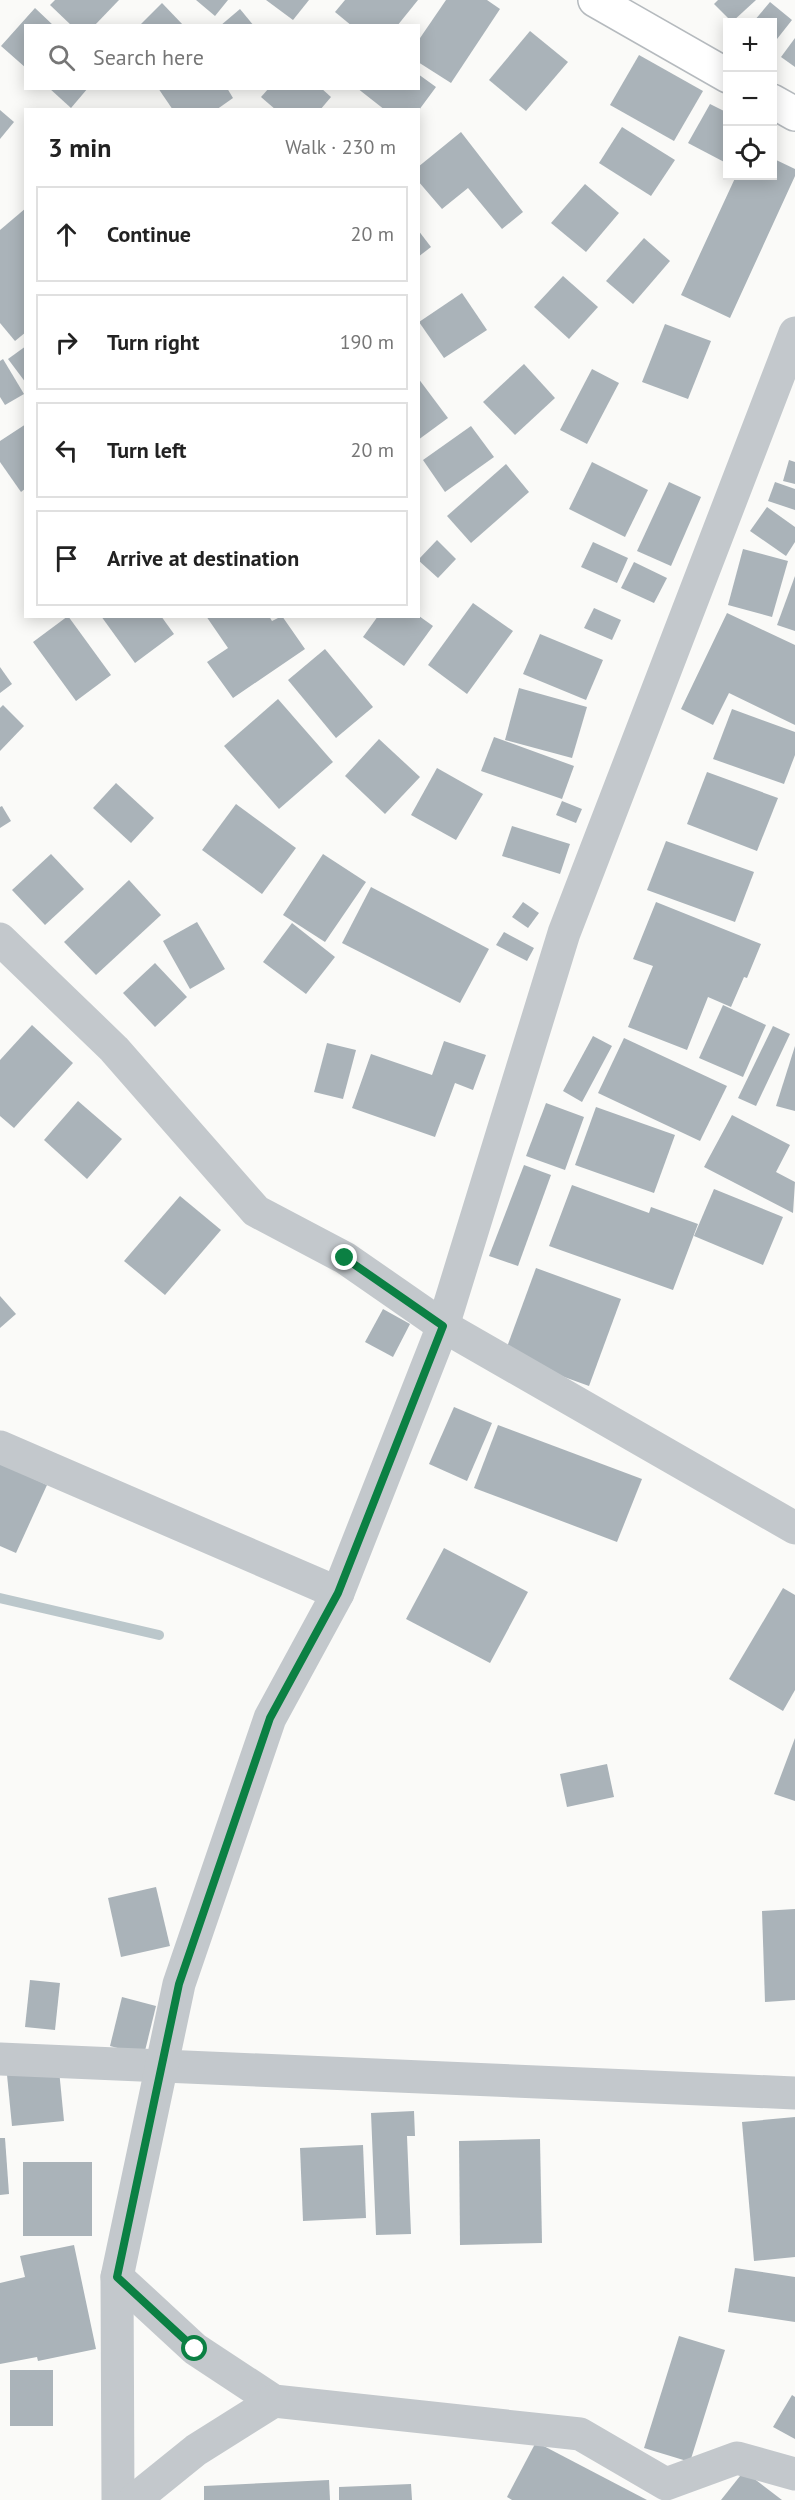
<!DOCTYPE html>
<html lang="en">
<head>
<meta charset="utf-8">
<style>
  body { margin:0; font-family:"PT Sans",sans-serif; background:#f2f2f2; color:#222 }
  .controls { position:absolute; right:18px; top:18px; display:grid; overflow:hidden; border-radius:0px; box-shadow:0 3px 15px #0003 }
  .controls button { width:54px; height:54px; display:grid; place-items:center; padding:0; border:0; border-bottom:2px solid #e0e0e0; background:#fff; color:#222; font:30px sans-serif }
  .stop { position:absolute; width:18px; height:18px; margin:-14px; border:4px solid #0b8043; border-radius:50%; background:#fff }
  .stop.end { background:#0b8043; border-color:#fff; box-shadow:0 2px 6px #0008 }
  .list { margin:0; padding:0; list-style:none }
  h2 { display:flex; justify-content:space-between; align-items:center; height:78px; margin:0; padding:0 24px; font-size:26px }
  h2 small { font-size:20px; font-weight:400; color:#767676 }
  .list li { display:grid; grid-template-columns:39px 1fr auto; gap:18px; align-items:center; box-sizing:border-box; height:96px; margin:0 12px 12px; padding:0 12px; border:2px solid #e0e0e0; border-radius:0px }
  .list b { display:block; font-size:22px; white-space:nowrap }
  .list em { font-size:20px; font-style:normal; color:#767676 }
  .icon { flex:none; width:33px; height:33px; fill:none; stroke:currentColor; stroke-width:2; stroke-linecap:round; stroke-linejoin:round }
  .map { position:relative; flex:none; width:795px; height:2500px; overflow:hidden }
  .search { position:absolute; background:#fff; box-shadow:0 3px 15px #0003; left:24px; top:24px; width:396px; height:66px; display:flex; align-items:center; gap:15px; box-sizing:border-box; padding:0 21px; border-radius:0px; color:#767676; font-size:22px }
  .panel { position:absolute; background:#fff; box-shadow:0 3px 15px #0003; left:24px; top:108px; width:396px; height:510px; border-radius:0px }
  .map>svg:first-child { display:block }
</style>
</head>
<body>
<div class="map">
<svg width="795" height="2500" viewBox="0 0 795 2500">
  <rect width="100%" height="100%" fill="#fafaf8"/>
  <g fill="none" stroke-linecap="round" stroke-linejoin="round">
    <polyline stroke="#bbc7cb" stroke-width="10" points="0,1598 159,1635"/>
  </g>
  <g fill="#aab3b9">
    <polygon points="55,0 119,0 94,26 72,26 50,5"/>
    <polygon points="196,0 228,0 215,16"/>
    <polygon points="266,0 309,0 293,20"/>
    <polygon points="345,0 418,0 397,26 352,26 335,12"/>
    <polygon points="446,0 487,0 500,9 451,83 418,62 418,41"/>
    <polygon points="718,0 756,0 732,22 714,4"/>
    <polygon points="770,2 792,20 777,39 772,35 772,22 754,21"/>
    <polygon points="162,3 184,26 139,26"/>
    <polygon points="35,8 54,26 26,26 26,68 1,46"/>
    <polygon points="240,9 254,26 220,26"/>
    <polygon points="530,31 568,62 526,111 489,80"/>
    <polygon points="795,38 795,67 781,57"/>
    <polygon points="639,55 703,91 674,141 610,105"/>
    <polygon points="418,74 436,87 419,110 385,110 357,88 418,88"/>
    <polygon points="49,88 88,88 71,108"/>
    <polygon points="158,88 227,88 233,98 216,110 173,110"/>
    <polygon points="269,88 321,88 331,97 320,110 276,110 261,97"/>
    <polygon points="710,104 728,113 728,164 688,143"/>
    <polygon points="0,110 14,122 0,139"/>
    <polygon points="622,127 675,160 651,196 599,163"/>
    <polygon points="461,132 523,212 502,229 468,188 442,209 418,181 418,167"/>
    <polygon points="772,158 795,169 795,176 730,318 681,295 736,176 772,176"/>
    <polygon points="585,184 619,213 586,252 551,223"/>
    <polygon points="26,208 26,332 15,341 0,323 0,230"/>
    <polygon points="418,230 431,247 418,257"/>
    <polygon points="644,238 670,261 633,304 606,281"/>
    <polygon points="563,276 598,307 569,339 534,307"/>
    <polygon points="462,293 487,330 444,358 419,322"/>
    <polygon points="665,324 711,341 688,399 642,382"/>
    <polygon points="26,346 26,383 8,359"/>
    <polygon points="3,359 24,394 5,405 0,397 0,361"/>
    <polygon points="524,364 555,398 515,435 483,402"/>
    <polygon points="592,369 619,383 587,444 560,430"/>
    <polygon points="418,378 448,418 418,440"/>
    <polygon points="26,424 26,488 21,492 0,462 0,441"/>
    <polygon points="471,426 494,457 445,492 423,460"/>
    <polygon points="789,460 795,462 795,484 783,481"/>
    <polygon points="592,462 648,490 625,537 569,509"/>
    <polygon points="506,464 529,492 471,543 447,516"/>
    <polygon points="669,482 701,497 671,566 637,551"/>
    <polygon points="775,482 795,489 795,510 768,501"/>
    <polygon points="767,507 795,527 795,542 786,556 750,531"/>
    <polygon points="437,540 456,559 438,578 418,560"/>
    <polygon points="593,542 628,558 617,583 581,567"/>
    <polygon points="743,549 788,561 772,617 728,605"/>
    <polygon points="634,562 667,578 654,603 621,588"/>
    <polygon points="795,576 795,631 777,625"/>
    <polygon points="473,603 513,631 467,694 428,665"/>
    <polygon points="594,608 621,620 612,640 584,628"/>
    <polygon points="727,613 795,645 795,725 729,693 713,725 681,709"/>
    <polygon points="68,616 111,675 76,701 33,642"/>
    <polygon points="101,616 161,616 174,634 135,663"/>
    <polygon points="206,616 269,616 272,621 282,616 305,649 233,698 207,662 228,648"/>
    <polygon points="378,616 419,616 433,626 404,666 363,637"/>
    <polygon points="540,634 603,660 586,700 523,674"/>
    <polygon points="325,649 373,707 336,738 288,680"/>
    <polygon points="0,667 12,684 0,693"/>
    <polygon points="519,688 587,707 572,758 505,740"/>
    <polygon points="278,699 333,762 279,809 224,746"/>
    <polygon points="3,705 24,726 0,751 0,708"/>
    <polygon points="732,709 795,732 795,755 784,784 713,759"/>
    <polygon points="494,737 574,766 562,799 481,771"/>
    <polygon points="379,739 420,777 385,814 345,776"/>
    <polygon points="437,768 483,794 456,840 411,815"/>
    <polygon points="707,772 778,798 757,851 687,824"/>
    <polygon points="116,783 154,818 131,843 93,808"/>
    <polygon points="562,801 582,809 576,823 556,815"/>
    <polygon points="236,804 296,848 262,894 202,850"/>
    <polygon points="2,806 11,821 0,828 0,807"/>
    <polygon points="512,826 570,844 560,874 502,856"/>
    <polygon points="666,841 754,872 735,922 647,890"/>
    <polygon points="51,854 84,889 45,925 12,890"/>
    <polygon points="323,854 366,882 325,942 283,915"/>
    <polygon points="129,880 161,915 96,975 64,942"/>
    <polygon points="371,887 489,949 460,1003 342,943"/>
    <polygon points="523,902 539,913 528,928 512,917"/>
    <polygon points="656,902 761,944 747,978 744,977 731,1007 708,997 687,1050 628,1027 653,966 633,959"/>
    <polygon points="197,922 225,969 190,989 163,941"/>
    <polygon points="292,923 335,957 306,994 263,962"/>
    <polygon points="504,932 534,948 527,961 496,945"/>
    <polygon points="155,963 187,997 155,1027 123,993"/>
    <polygon points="723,1005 766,1025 743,1077 699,1058"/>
    <polygon points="32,1025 73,1063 14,1128 0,1116 0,1060"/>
    <polygon points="773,1026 790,1034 756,1106 738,1098"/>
    <polygon points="593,1036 612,1046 582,1102 563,1091"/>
    <polygon points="624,1038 727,1086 700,1141 598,1093"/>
    <polygon points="444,1041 486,1055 473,1090 455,1083 435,1137 352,1108 371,1054 432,1075"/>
    <polygon points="327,1043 356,1050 343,1099 314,1092"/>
    <polygon points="795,1046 795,1111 776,1106"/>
    <polygon points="78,1101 122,1139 87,1179 44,1140"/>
    <polygon points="546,1103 584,1117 565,1170 526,1156"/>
    <polygon points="596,1107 675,1135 654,1193 575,1165"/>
    <polygon points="732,1115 790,1145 776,1172 795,1182 793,1213 704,1167"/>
    <polygon points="524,1165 551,1175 518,1266 489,1256"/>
    <polygon points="572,1185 649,1213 651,1207 698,1224 673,1290 549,1246"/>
    <polygon points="714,1189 783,1217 763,1265 694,1236"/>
    <polygon points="180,1196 221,1230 165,1295 124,1261"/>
    <polygon points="536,1268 621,1299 589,1386 504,1355"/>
    <polygon points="0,1296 16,1314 0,1328"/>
    <polygon points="383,1309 410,1324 393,1357 365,1342"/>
    <polygon points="454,1407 492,1423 467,1481 429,1464"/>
    <polygon points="498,1425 642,1479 617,1542 474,1488"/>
    <polygon points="0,1463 47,1485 16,1553 0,1546"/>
    <polygon points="444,1548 528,1592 490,1663 406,1619"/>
    <polygon points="783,1588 795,1595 795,1690 783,1711 729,1679"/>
    <polygon points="795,1738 795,1801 774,1794"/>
    <polygon points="607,1764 614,1797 567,1807 560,1774"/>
    <polygon points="156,1887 170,1946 121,1957 108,1898"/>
    <polygon points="795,1909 795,2000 765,2002 762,1911"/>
    <polygon points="30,1980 60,1983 55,2030 25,2027"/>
    <polygon points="122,1997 156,2006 144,2055 110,2046"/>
    <polygon points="59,2070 64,2121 12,2126 7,2075"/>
    <polygon points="414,2111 415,2136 407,2136 411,2234 376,2235 371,2113"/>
    <polygon points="795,2117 795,2257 754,2261 742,2122"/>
    <polygon points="0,2138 5,2138 9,2194 0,2195"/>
    <polygon points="540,2139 542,2243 460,2245 459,2141"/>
    <polygon points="363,2145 366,2218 303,2221 300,2148"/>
    <rect x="23" y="2162" width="69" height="74"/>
    <polygon points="74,2245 96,2349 38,2361 37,2357 0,2364 0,2283 25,2277 20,2256"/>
    <polygon points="735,2268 795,2277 795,2322 728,2312"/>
    <polygon points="679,2336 725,2350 690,2462 644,2448"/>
    <rect x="10" y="2370" width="43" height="56"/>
    <polygon points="792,2395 795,2397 795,2439 773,2427"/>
    <polygon points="536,2442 647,2500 512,2500 507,2497"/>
    <polygon points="744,2471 782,2500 721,2500"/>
    <polygon points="329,2480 330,2500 204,2500 204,2486"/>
    <polygon points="411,2484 412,2500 339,2500 339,2487"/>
  </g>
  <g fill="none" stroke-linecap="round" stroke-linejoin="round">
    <defs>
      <g id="major">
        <polyline points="595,0 728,76"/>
        <polyline points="772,101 795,114"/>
      </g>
    </defs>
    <use href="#major" stroke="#b5babe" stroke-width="36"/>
    <g stroke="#c3c8cc" stroke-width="33">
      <polyline points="0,939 114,1049 256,1211 345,1258 443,1326 795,1528"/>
      <polyline points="0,1447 338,1593"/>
      <polyline points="0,2059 795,2093"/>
      <polyline points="117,2277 195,2349 274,2401 580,2434 666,2484 737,2458 795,2474"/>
      <polyline points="118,2500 117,2277 179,1984 270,1718 338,1593 443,1326 564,933 795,333"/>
      <polyline points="134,2500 196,2450 274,2401"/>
    </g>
    <use href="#major" stroke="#fff" stroke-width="33"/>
  </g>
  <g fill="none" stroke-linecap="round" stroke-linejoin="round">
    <polyline stroke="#0b8043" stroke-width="8" points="195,2349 117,2277 179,1984 270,1718 338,1593 443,1326 345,1258"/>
  </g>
</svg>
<div class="controls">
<button>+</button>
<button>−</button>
<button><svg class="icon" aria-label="locate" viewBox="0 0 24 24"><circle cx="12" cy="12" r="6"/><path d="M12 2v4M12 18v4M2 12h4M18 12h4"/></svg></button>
</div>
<div class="stop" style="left:195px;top:2349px"></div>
<div class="stop end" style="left:345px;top:1258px"></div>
<div class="search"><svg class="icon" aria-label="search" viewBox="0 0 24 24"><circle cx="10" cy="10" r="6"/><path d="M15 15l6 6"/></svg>Search here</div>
<section class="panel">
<h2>3 min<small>Walk · 230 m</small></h2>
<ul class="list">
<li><svg class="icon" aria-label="ahead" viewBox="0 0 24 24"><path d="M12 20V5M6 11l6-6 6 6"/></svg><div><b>Continue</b></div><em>20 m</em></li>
<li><svg class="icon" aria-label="right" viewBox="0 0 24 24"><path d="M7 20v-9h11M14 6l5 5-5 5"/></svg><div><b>Turn right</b></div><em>190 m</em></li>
<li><svg class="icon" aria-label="left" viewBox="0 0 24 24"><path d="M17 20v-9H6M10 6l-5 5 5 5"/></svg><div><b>Turn left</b></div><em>20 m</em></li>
<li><svg class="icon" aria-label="arrive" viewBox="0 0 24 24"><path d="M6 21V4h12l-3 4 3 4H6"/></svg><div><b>Arrive at destination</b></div></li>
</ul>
</section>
</div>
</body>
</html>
